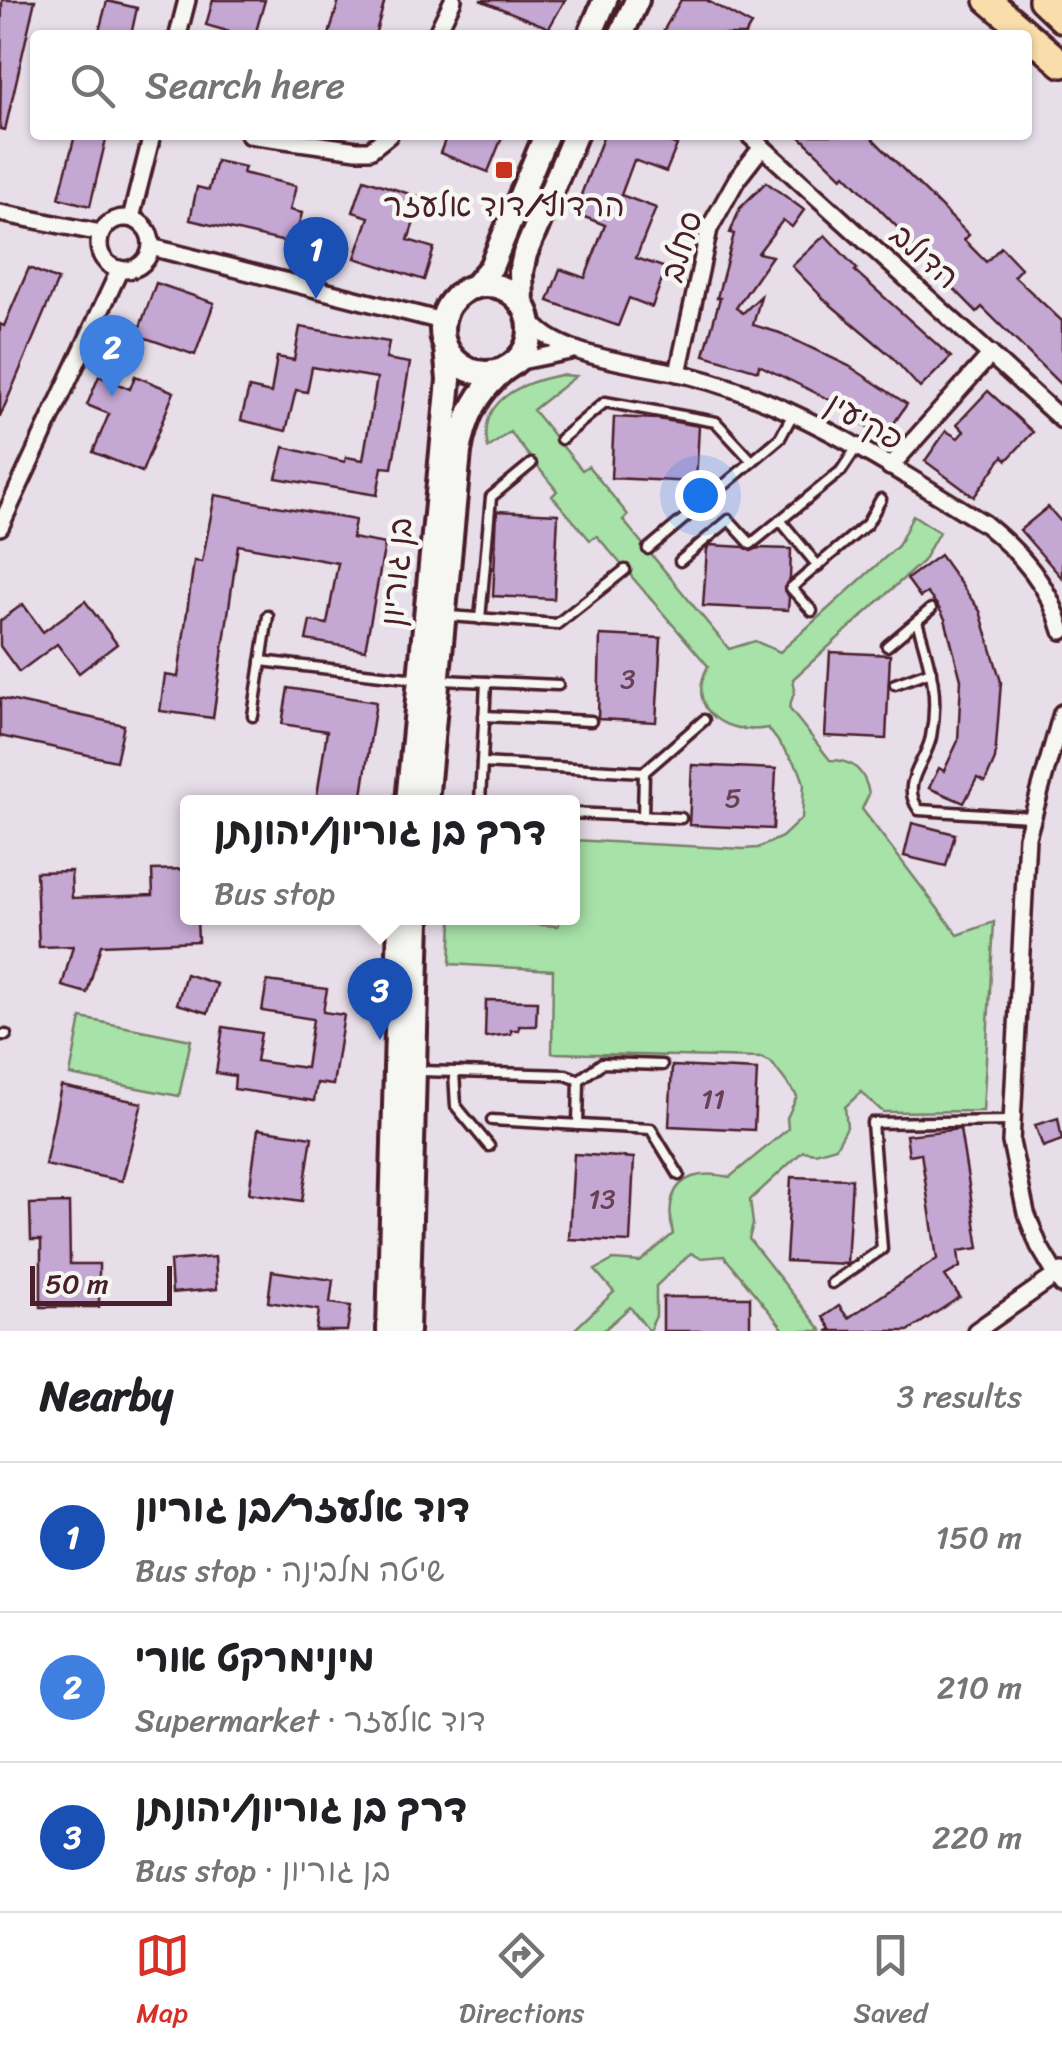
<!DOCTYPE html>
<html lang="en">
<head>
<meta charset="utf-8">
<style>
  body { margin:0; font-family:Sriracha,"Playpen Sans Hebrew",sans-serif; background:#f2f2f2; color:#202124 }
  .scale { position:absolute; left:30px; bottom:25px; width:142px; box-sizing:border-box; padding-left:10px; border:5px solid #4a1f2b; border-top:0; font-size:28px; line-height:35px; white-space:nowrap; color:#4a1f2b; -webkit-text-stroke:8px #f6f6f2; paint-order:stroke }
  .you { position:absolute; left:700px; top:495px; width:35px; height:35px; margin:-25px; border:8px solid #fff; border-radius:50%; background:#1a73e8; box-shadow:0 0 0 15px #1a73e833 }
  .badge { display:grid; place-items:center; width:65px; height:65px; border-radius:50%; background:#d93025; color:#fff; font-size:32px; font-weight:700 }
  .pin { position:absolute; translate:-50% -82px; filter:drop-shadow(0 2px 5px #0008) }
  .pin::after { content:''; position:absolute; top:52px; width:35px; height:30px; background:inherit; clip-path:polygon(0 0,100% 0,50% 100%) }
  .popup { position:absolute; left:180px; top:795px; width:400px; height:130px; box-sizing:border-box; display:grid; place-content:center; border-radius:10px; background:#fff; filter:drop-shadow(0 2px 8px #0005); font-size:32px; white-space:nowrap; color:#757577 }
  .popup b { font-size:38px; color:#202124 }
  .popup::after { content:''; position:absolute; left:50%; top:100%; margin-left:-20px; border:20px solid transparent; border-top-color:#fff }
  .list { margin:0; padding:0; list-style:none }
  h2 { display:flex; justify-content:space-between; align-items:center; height:130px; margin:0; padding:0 40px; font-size:42px }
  h2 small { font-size:32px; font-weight:400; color:#757577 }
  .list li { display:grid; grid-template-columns:65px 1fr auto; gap:30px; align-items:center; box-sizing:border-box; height:150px; padding:0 40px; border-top:2px solid #e0e0e0 }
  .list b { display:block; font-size:38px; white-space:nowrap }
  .list p { margin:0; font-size:32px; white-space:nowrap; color:#757577 }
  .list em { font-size:32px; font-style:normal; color:#757577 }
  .icon { flex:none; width:55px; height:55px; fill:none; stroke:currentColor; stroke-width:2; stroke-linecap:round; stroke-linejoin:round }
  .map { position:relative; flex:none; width:1062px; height:1331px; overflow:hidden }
  .search { position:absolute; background:#fff; box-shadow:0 2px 8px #0004; left:30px; right:30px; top:30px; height:110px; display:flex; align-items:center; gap:25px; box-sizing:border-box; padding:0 35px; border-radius:10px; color:#757577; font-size:38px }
  .sheet { height:580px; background:#fff }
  nav { display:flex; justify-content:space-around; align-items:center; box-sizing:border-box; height:140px; border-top:2px solid #e0e0e0; background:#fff; font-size:28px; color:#757577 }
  nav a { display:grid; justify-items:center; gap:5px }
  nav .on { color:#d93025 }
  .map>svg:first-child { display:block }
</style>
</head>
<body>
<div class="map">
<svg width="1062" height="1331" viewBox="0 0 1062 1331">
  <rect width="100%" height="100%" fill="#e7dee9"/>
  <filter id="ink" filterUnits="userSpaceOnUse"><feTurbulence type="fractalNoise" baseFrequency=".01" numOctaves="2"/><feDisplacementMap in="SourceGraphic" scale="20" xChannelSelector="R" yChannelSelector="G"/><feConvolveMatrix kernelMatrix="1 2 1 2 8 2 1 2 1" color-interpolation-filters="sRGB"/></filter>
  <g filter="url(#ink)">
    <g fill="#a7e2a8" stroke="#78806a" stroke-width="2.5">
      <path d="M561,375L576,376L533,410L582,470L588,466L628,515L623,520L729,649L755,641L780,652L898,546L913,515L939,532L923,561L793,679L795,690L789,708L830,760C853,760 865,771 869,794L862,809L958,935L994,922L983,1111L883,1112L861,1092L845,1107L847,1127L836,1147L815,1153L803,1151L750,1200L753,1224L749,1239L822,1331H785L724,1256L700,1258L691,1253L656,1286V1316L649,1331L630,1307L603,1331H573L614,1292L595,1270L613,1260L640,1262L673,1234C663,1188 683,1167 730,1177L788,1129L787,1118L797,1096L771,1062L762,1058L552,1053L553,970L450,964L452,920L558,926L560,918H572L573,840L744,849L758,848L782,837L802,818L804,783L799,769L768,728C728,736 684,711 708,666L597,536L590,540L552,496L557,491L510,432L488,448C477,400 522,382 561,375Z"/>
      <polygon points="81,1018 191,1040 179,1096 70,1075"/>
    </g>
    <g fill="#c5a7d3" stroke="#4a1f2b" stroke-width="2.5">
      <polygon points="2,0 35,0 5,130 0,129"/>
      <polygon points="213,0 265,0 255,35 241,35 206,25"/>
      <polygon points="339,0 385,0 375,35 329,35"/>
      <polygon points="480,0 565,0 549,28"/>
      <polygon points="681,0 706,0 751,25 745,35 661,35"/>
      <polygon points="107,1 137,8 131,35 98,35"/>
      <polygon points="75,135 107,135 90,206 59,198"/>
      <polygon points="447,135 503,135 488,172 440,153"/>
      <polygon points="604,135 652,135 677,145 666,172 634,160 621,195 656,208 636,258 666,268 652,307 629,298 618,326 548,301 560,269 585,278 605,225 574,213"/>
      <polygon points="798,135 869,135 969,235 964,240 986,262 1001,247 1021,268 1014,276 1062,321 1062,386 982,307 977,312 901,235 903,233 845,174 842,177"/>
      <polygon points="216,161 245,167 243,173 296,186 290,210 302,213 294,244 190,220 197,187 209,190"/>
      <polygon points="364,179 422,198 408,240 434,248 424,280 355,258 369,217 353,212"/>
      <polygon points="766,182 804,210 792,227 783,220 758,253 772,256 736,308 743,313 761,296 753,325 780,333 849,366 907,404 884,438 837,406 838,404 759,365 758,371 704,355 720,298 717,298 734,234 730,233 740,208"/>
      <polygon points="825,235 857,269 855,271 951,357 920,388 890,355 825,300 792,266"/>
      <polygon points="29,268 58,280 0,417 0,324 4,326"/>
      <polygon points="156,283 214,303 195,355 137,335"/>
      <polygon points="300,327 389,342 386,359 410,363 392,468 382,467 377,495 276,478 284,447 345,462 346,457 363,460 377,378 312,367 307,392 296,390 286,431 241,420 249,388 271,393 277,357 294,360"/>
      <polygon points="99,376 130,389 135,376 174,392 142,472 93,452 109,414 87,405"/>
      <polygon points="988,391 1033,432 1007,460 1003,456 974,497 925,461 946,431 958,438 964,431 957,424"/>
      <polygon points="614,417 658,419 699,426 696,482 611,478"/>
      <polygon points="215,495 355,520 352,538 385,544 365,650 306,640 310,621 327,624 338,563 238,545 213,718 160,711 165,675 178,677 194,561 202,562"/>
      <polygon points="1048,507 1062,523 1062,578 1020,530"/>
      <polygon points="497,511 558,514 554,599 493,596"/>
      <polygon points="710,545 744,547 751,551 758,548 791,549 790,579 784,588 789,597 788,610 703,606 707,549"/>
      <polygon points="940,555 980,611 1001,682 995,759 985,782 977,778 964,803 929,788 939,768 944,771 958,741 961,680 945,619 937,605 927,593 920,597 907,579"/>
      <polygon points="85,601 117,644 79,673 57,644 19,672 0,646 0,621 23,604 43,632"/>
      <polygon points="600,635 661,638 656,722 598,719"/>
      <polygon points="830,652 890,655 886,739 825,736"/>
      <polygon points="288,688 376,702 361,802 316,802 327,731 282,724"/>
      <polygon points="0,698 124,725 116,761 0,736"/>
      <polygon points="692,765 776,769 773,829 689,825"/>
      <polygon points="912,823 955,834 946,866 904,856"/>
      <polygon points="188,869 188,918 197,918 198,941 101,945 87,993 62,986 73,946 39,947 36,872 71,871 72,898 153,895 152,870"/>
      <polygon points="186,974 217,984 208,1013 177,1004"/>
      <polygon points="267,981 327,989 323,1012 344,1015 333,1085 317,1083 314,1101 234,1089 235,1076 216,1073 223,1027 261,1033 256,1061 306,1068 313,1019 262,1011"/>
      <polygon points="486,1000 537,1001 536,1026 519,1026 519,1030 511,1030 511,1034 485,1037"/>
      <polygon points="672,1066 757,1070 754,1130 669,1126"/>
      <polygon points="61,1086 142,1103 122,1181 45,1165"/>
      <polygon points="1058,1118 1062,1140 1043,1147 1035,1125"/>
      <polygon points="258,1129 312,1137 302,1201 249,1193"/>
      <polygon points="960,1129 979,1248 958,1251 960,1267 945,1276 960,1297 908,1331 827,1331 831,1329 823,1317 839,1306 848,1318 937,1259 921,1153 909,1155 906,1135"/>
      <polygon points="574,1154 634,1158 630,1242 569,1239"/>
      <polygon points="791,1177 852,1179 847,1264 786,1261"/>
      <polygon points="69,1203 70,1264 99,1264 99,1307 41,1307 41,1240 31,1240 30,1204"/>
      <polygon points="215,1257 217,1289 172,1293 170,1261"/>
      <polygon points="272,1271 333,1280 330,1303 351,1306 347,1331 316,1331 319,1310 268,1302"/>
      <rect x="663" y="1297" width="87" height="34"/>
    </g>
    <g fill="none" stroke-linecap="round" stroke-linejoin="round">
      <defs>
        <g id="lane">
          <polyline points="561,439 605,402 716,422 752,461"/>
          <polyline points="780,520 818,566"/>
          <polyline points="648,549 780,438 794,412"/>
          <polyline points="680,561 729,520 751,544 841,471 857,447"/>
          <polyline points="812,611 791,588 867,524 881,499"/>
          <polyline points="449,616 557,624 625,570"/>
          <polyline points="480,619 491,497 531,464"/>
          <path d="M917,621C929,664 940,691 931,737C926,763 899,783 919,810L1031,817"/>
          <polyline points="887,646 931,609"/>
          <polyline points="261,661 416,679"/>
          <polyline points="442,680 558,685"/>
          <polyline points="895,684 931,671"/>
          <polyline points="253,716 268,616"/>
          <polyline points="484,716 591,721"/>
          <polyline points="482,763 644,772"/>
          <polyline points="480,802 486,682"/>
          <polyline points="572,813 681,818"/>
          <polyline points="643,817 644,772 704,720"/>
          <polyline points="0,1035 6,1035"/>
          <polyline points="420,1071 566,1075 579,1080"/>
          <polyline points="454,1072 456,1106 489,1146"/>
          <polyline points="492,1120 651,1129 679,1175"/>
          <polyline points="578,1125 579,1080 602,1063 662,1065"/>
          <polyline points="832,1283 882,1249 872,1123 1011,1121"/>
        </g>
        <g id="street">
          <polyline points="178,35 187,0"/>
          <polyline points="436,35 453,0"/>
          <polyline points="249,135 357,150 370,150 389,135"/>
          <polyline points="749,135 1062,420"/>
          <polyline points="0,213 101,233"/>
          <circle cx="125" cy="244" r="26"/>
          <polyline points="131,218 152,135"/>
          <polyline points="151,247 442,321"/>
          <path d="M529,317C552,359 647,364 691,376C799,404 890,466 985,524C1021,553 1050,586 1062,631"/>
          <polyline points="516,362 570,351"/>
          <polyline points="678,373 709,229 737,179 762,147"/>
          <polyline points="890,467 991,354"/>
          <polyline points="0,527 120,269"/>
          <polyline points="1062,713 1027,837 1011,1142 1026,1213 1039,1246 1062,1285"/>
          <polyline points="976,1331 1062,1271"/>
        </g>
        <g id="secondary">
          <polyline points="590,35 605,0"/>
          <polyline points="621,35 637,0"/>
          <circle cx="486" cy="329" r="44"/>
          <polyline points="474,287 491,267 546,135"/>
          <polyline points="522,304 521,272 525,254 575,135"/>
          <polyline points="408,802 449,380 446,348"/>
          <path d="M426,802L459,452C465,417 477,392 505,369"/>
          <polyline points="389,1331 400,918"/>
          <polyline points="407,1331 418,918"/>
        </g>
        <g id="primary">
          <polyline points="988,0 1062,64"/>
          <polyline points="1042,0 1062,19"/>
        </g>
      </defs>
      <use href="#lane" stroke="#4a1f2b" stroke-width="15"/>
      <use href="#street" stroke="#4a1f2b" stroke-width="22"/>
      <use href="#secondary" stroke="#4a1f2b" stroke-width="30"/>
      <use href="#primary" stroke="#4a1f2b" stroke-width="32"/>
      <use href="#lane" stroke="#f6f6f2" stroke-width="8"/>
      <use href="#street" stroke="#f6f6f2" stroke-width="15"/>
      <use href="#secondary" stroke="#f6f6f2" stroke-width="22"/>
      <use href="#primary" stroke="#f9deab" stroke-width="25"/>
    </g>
  </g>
  <rect fill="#c8321e" stroke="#f6f6f2" stroke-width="4" x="494" y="160" width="20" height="20" rx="5"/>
  <g text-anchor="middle" stroke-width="9" stroke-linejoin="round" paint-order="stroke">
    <g font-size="28" fill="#694155">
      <text x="628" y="688">3</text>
      <text x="733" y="807">5</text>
      <text x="713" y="1108">11</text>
      <text x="602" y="1208">13</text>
    </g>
    <g font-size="32" fill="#4a1f2b" stroke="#f6f6f2">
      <text x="504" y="216">הרדוף/דוד אלעזר</text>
    </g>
    <g font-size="32" fill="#4a1f2b" stroke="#f6f6f2">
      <text transform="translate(681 246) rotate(-72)" y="11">סחלב</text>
      <text transform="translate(925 256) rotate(42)" y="11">הדולב</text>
      <text transform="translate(865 421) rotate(30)" y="11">פקיעין</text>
      <text transform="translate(396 572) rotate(-85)" y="11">בן גוריון</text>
    </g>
  </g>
</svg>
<div class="scale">50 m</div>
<div class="you"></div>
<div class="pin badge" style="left:316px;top:299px;background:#1a4fb4">1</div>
<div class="pin badge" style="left:112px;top:397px;background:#3f7fe0">2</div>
<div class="pin badge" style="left:380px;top:1040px;background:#1a4fb4">3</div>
<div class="popup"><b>דרך בן גוריון/יהונתן</b>Bus stop</div>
<div class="search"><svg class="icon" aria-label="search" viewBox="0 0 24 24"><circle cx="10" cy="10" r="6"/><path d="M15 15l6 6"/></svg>Search here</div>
</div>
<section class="sheet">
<h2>Nearby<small>3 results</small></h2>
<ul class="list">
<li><span class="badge" style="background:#1a4fb4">1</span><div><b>דוד אלעזר/בן גוריון</b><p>Bus stop · שיטה מלבינה</p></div><em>150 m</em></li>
<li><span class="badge" style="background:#3f7fe0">2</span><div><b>מינימרקט אורי</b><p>Supermarket · דוד אלעזר</p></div><em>210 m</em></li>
<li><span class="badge" style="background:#1a4fb4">3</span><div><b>דרך בן גוריון/יהונתן</b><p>Bus stop · בן גוריון</p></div><em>220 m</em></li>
</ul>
</section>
<nav>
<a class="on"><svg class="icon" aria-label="map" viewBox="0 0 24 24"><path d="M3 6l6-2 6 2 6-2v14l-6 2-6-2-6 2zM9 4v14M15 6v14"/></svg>Map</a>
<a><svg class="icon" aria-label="directions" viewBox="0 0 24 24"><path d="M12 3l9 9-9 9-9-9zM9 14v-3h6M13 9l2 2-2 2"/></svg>Directions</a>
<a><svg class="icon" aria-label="saved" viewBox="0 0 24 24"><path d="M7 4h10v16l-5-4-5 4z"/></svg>Saved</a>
</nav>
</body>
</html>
